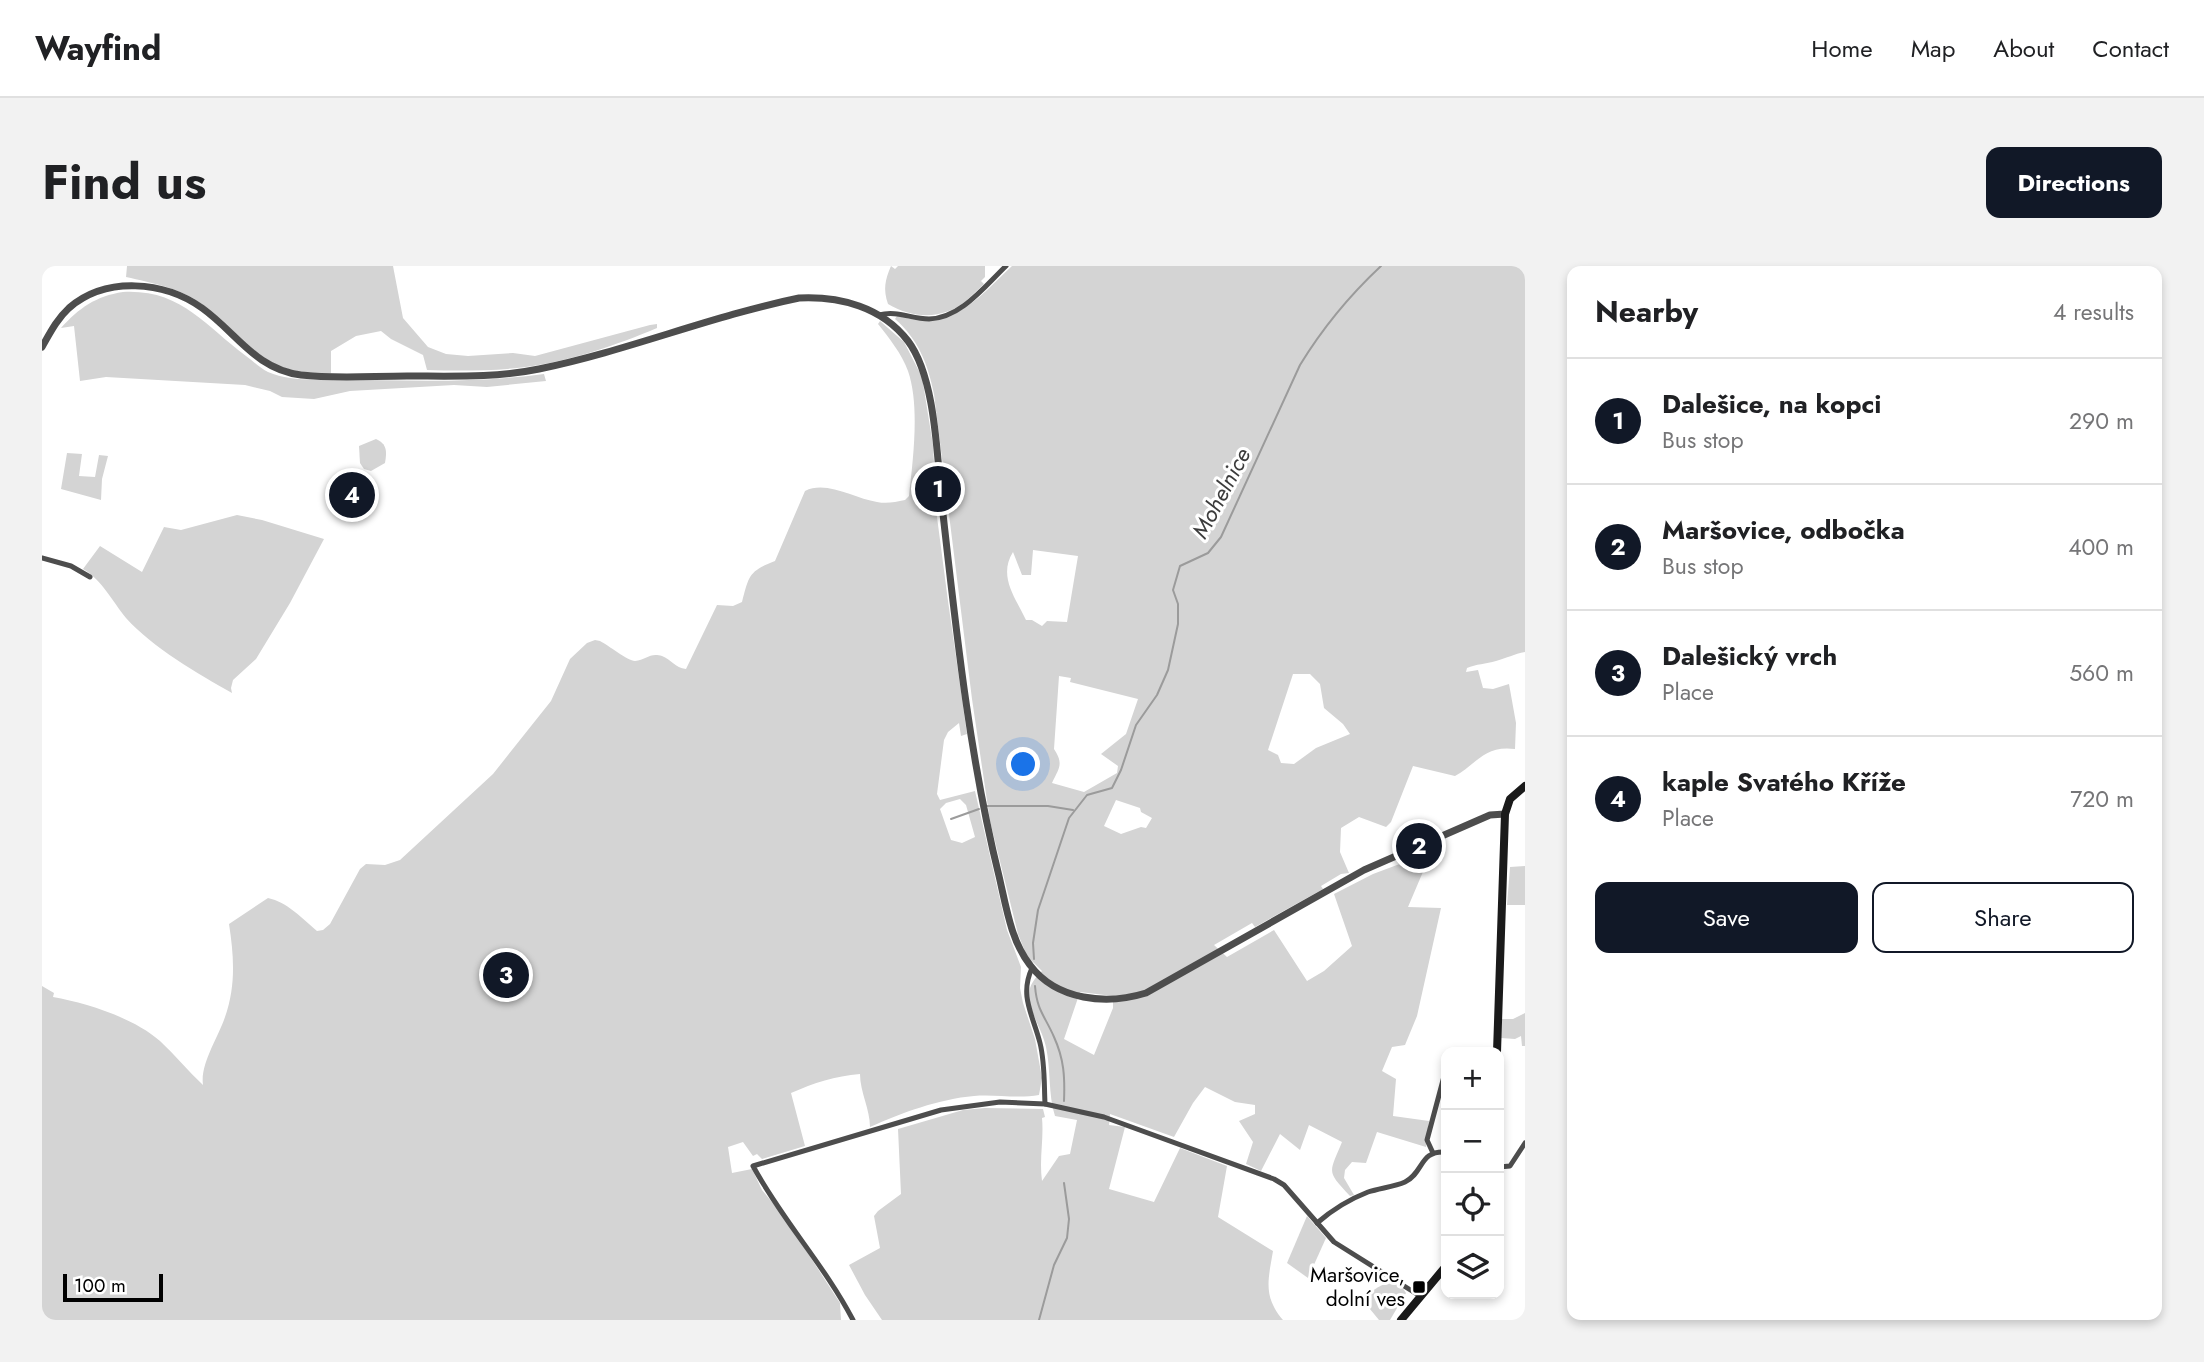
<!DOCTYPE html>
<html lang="en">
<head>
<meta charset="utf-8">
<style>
  body { margin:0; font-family:Jost,sans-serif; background:#f2f2f2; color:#202124 }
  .controls { position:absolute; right:21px; bottom:21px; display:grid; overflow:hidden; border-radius:14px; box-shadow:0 4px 10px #0003 }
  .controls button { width:63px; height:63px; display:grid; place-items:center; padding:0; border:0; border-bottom:2px solid #e0e0e0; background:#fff; color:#202124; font:35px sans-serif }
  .scale { position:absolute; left:21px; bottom:18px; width:100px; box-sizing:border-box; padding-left:7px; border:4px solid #000; border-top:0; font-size:19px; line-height:24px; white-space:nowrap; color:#000; -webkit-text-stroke:5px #fff; paint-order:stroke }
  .you { position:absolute; left:982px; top:499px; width:24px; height:24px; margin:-18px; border:5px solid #fff; border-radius:50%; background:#1a73e8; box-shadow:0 0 0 10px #1a73e833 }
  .badge { display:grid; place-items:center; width:46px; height:46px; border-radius:50%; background:#111827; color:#fff; font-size:23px; font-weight:700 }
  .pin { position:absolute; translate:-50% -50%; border:4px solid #fff; box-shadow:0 2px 7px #0006 }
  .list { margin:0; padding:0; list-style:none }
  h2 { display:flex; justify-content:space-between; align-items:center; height:91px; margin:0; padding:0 28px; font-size:30px }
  h2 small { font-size:23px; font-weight:400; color:#757577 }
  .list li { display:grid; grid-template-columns:46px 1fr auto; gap:21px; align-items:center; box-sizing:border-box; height:126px; padding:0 28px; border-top:2px solid #e0e0e0 }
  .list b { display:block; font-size:26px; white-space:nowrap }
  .list p { margin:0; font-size:23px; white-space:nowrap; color:#757577 }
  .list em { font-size:23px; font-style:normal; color:#757577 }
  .actions { display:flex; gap:14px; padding:21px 28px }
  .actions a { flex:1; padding:16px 0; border:2px solid #111827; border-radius:14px; text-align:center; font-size:24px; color:#111827 }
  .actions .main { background:#111827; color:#fff }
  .icon { flex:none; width:38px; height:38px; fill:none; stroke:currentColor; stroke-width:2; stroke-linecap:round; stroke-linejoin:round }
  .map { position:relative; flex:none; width:1483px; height:1054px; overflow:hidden; border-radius:14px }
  header { display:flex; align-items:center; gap:42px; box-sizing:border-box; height:98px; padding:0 35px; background:#fff; border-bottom:2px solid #e0e0e0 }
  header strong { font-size:33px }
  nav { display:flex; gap:38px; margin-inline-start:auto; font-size:24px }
  .intro { display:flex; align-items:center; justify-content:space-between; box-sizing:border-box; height:168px; padding:0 42px }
  h1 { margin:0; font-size:49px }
  .button { padding:18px 32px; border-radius:14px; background:#111827; color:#fff; font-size:24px; font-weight:700 }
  main { display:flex; gap:42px; padding:0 42px }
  aside { flex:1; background:#fff; border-radius:14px; box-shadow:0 4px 10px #0003 }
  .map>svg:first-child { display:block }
</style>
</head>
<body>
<header>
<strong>Wayfind</strong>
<nav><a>Home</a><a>Map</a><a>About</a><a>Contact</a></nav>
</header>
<div class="intro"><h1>Find us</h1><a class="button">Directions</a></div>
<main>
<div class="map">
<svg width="1483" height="1054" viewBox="0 0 1483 1054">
  <rect width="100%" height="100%" fill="#fff"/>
  <g fill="#d4d4d4" fill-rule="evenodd">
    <path d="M85,0H351L361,52L386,81L404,88L426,90L471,87L493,90L608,59L615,58V62C575,79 528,95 484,101C451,105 418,105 385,104L381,89L349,73L339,65L314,70L289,85V107C276,107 263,107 251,104C212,96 191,59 160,38C138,22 110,17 84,11Z"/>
    <path d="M849,0L853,3L856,0H943V11L939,15L942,18C936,23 931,29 925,34C902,54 871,53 846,38C841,23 843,14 849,0Z"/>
    <path d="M970,0H1483V386C1472,388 1465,392 1454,395C1444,398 1434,398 1425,402L1424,406L1436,404L1441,422L1451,423L1467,418L1474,457L1473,483C1442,479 1435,498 1413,510L1371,500L1349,556L1344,561L1317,551L1299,562L1298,586L1307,607L1299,608L1279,620L1281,623L1213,661L1210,657L1172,679L1185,691L1232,664L1265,715L1282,705L1310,680L1292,628L1331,608L1379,590L1386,594L1366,641L1399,642L1375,750L1363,779L1350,781L1340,805L1354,813L1351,850L1387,855L1384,881L1335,866L1324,897L1310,896L1303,904L1302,912L1312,929L1308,930C1284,904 1287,908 1300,876L1267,859L1258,884L1238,868L1219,905L1204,898L1211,876L1197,855L1213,848V839L1193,836L1163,821L1151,837L1132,871L1068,848L1067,859L1083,861L1067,923L1112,936L1138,882L1185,900L1176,951L1231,985C1226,1015 1221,1030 1241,1054H840L823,1029L807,999L838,982L832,950L836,945L859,928L856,863L921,844L943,842L1001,843L1003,851L1000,852C1002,873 997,893 1000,915L1017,890L1028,888L1035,854L1013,850C1006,828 1009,804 1004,781C1000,763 988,748 987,729C987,719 993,712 1000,705L985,690L976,668L948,555L930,433L892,128C886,98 876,73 853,53L855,50C911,65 933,35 970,0ZM991,284L1036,290L1025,356L1005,355L1000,360L990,354H984C973,331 956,310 971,286L980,309H989ZM1251,408H1268L1278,418L1282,442L1301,458L1308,468L1274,482L1252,498L1239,497L1236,489L1226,484ZM1017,410L1029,412L1028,416L1096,433L1084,468L1059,488L1076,500L1075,507L1042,526L1010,517C1017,502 1022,498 1012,483ZM1074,534L1098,542L1099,546L1110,552L1104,562L1099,561L1079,568L1062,560ZM1038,726L1071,730V742L1052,789L1022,773Z"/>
    <path d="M81,26C139,23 162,59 204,90C211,95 218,102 226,106C248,116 276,113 300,113C367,115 435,117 502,108L504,115L445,121L412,119L308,125L272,133L240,131L228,125L203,119L64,111L38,115L32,60L19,62C37,42 54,30 81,26Z"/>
    <path d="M838,55L862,76L880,111L891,179L895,251L906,335L925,468L919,470L917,457L906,466L902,474L895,528L898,534L933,525L965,664L979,701L978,722L981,737L993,773L1000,812L997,829C976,833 953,828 932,830C897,833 859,847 828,861C828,843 818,826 818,808C793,810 772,817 749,827L763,880L720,893L715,888L711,890L701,876L686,881L690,907L710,903L720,924L743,952L798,1037L799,1054H0V720L12,727L11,731C45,737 92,752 118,775C133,789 146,805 161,819C158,798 176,772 183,751C194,720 192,690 187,658L226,632C245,636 260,652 275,665L281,664L288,658L318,603L324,598L343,599L358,594L451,508L509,435L528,393L545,377L553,374L558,375C566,379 586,395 593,395C604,394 608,386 620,390C629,393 633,402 644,403L675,339L691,340L700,336C707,309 707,305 733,295L763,225C785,214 813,233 835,236C845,238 853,236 863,234L867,230C871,193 878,140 866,105C860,88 847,72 836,58ZM918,533L924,539L933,571L920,577L909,574L898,543L904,537Z"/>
    <path d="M334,173C345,178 345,185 343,197L329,205L322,203L318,197L317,180Z"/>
    <polygon points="25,187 40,188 37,210 53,211 57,189 66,190 60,213 59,234 19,223"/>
    <path d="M195,249L220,254L282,273L248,337L214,393L191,414L189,422L190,427C156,408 110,381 84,352C70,335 61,315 41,303L58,280L100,306L122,261L139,264Z"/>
    <polygon points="1483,600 1483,639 1465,639 1468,601"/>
    <polygon points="1483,747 1483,780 1480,780 1479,770 1473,773 1459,772 1460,753 1471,753"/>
    <polygon points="1265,950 1284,972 1266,1012 1245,997"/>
    <path d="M1348,1016L1360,1021L1364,1027L1348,1054H1337L1323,1037C1326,1025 1337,1020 1348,1016Z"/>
  </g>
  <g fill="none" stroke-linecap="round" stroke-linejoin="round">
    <g stroke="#9b9b9b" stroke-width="2">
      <polyline points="945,540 1006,540 1031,544"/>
      <polyline points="909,553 937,543"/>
      <path d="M992,693L991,677L996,644L1027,552L1045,529L1070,522L1079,504L1094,459L1115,429L1126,404L1136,358V338L1131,324L1138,300L1166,287L1179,271L1258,99C1280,63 1308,29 1339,0"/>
      <path d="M993,720C995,745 1003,750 1012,771C1022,793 1023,811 1022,835"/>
      <polyline points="997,1054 1012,999 1025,972 1027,953 1022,917"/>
    </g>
    <g stroke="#4d4d4d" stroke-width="5">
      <path d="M837,49C855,44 869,53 887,53C919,52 943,20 964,0"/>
      <polyline points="0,292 29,300 48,311"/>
      <path d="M990,702C977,730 991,749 998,777C1003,797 1002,817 1003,838"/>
      <polyline points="1391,887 1385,874 1404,803"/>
      <polyline points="1457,901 1468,900 1483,877"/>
      <path d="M1275,957C1290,944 1308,933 1326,926C1338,922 1352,921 1363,916C1382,907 1377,884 1404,886"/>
      <path d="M811,1054C783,1000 740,954 711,900L899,844L958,836L1003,838L1062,851L1232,913L1242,919L1292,976L1378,1030"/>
    </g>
    <path stroke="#4d4d4d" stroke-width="7" d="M0,81C8,67 15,53 27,42C64,10 122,15 160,42C195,67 213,103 259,109C294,113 330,110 365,110C409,110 454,112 497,103C585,85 669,50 757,32C798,30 840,41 866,75C894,112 895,193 900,239C914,363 927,489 957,610C964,640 969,675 988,699C1015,735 1065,739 1104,727L1322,604L1448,549L1463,548"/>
    <g stroke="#1a1a1a" stroke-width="8">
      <polyline points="1455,786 1463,548 1468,533 1483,520"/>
      <polyline points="1359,1054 1404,1000"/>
    </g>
  </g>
  <rect fill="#000" stroke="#fff" stroke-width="2.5" x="1370" y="1014" width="14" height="14" rx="3.5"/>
  <g text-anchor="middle" stroke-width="6" stroke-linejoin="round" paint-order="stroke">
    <g font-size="21" fill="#000" stroke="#fff" text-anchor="end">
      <text x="1363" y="1016">Maršovice,<tspan x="1363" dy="24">dolní ves</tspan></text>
    </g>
    <g font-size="23" font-style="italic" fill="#3c3c3c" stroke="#fff">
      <text transform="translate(1179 227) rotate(-62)" y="8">Mohelnice</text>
    </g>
  </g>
</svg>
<div class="controls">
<button>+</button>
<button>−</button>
<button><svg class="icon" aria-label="locate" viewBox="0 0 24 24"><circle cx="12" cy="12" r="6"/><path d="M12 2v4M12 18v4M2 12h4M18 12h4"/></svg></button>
<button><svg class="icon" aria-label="layers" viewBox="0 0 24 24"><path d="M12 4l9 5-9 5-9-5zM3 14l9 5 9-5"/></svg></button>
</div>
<div class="scale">100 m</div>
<div class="you"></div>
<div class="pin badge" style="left:896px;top:223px">1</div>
<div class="pin badge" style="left:1377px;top:580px">2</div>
<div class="pin badge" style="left:464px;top:709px">3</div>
<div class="pin badge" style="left:310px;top:229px">4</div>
</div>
<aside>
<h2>Nearby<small>4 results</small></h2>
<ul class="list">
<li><span class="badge">1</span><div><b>Dalešice, na kopci</b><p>Bus stop</p></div><em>290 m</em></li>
<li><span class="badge">2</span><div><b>Maršovice, odbočka</b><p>Bus stop</p></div><em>400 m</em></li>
<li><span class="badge">3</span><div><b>Dalešický vrch</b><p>Place</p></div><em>560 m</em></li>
<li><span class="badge">4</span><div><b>kaple Svatého Kříže</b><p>Place</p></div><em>720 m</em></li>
</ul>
<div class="actions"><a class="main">Save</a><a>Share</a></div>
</aside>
</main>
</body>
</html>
